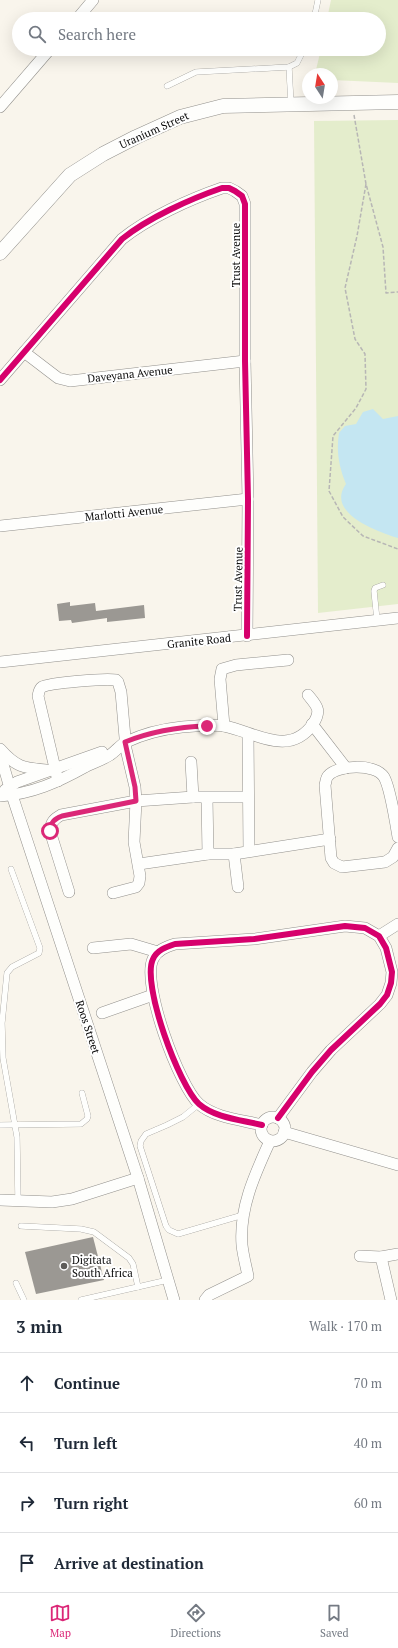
<!DOCTYPE html>
<html lang="en">
<head>
<meta charset="utf-8">
<style>
  body { margin:0; font-family:"PT Serif",serif; background:#f2f2f3; color:#1f2937 }
  .compass { position:absolute; left:302px; top:68px; width:36px; height:36px; border-radius:50%; background:#fff; box-shadow:0 4px 16px #0002; rotate:348deg }
  .stop { position:absolute; width:12px; height:12px; margin:-9px; border:3px solid #db2777; border-radius:50%; background:#fff }
  .stop.end { background:#db2777; border-color:#fff; box-shadow:0 1px 4px #0008 }
  .list { margin:0; padding:0; list-style:none }
  h2 { display:flex; justify-content:space-between; align-items:center; height:52px; margin:0; padding:0 16px; font-size:17px }
  h2 small { font-size:13px; font-weight:400; color:#747a83 }
  .list li { display:grid; grid-template-columns:26px 1fr auto; gap:12px; align-items:center; box-sizing:border-box; height:60px; padding:0 16px; border-top:1px solid #e0e1e3 }
  .list b { display:block; font-size:15px; white-space:nowrap }
  .list em { font-size:13px; font-style:normal; color:#747a83 }
  .icon { flex:none; width:22px; height:22px; fill:none; stroke:currentColor; stroke-width:2; stroke-linecap:round; stroke-linejoin:round }
  .map { position:relative; flex:none; width:398px; height:1300px; overflow:hidden }
  .search { position:absolute; background:#fff; box-shadow:0 4px 16px #0002; left:12px; right:12px; top:12px; height:44px; display:flex; align-items:center; gap:10px; box-sizing:border-box; padding:0 14px; border-radius:22px; color:#747a83; font-size:15px }
  .sheet { height:292px; background:#fff }
  nav { display:flex; justify-content:space-around; align-items:center; box-sizing:border-box; height:56px; border-top:1px solid #e0e1e3; background:#fff; font-size:11px; color:#747a83 }
  nav a { display:grid; justify-items:center; gap:2px }
  nav .on { color:#db2777 }
  .map>svg:first-child { display:block }
</style>
</head>
<body>
<div class="map">
<svg width="398" height="1300" viewBox="0 0 398 1300">
  <rect width="100%" height="100%" fill="#f9f5ec"/>
  <g fill="#e4edcc">
    <polygon points="331,0 398,0 398,83 332,80 332,74 315,74 321,49 379,49 379,19 327,19"/>
    <polygon points="398,120 398,604 318,613 314,121"/>
  </g>
  <path fill="#c4e6f2" d="M373,409L383,419L398,416V538C378,532 325,513 346,484C339,467 336,451 339,433L345,426L356,424L363,412Z"/>
  <g fill="#9b9893">
    <polygon points="70,602 70,606 95,603 96,611 144,605 145,618 107,622 107,618 72,623 71,620 59,621 57,604"/>
    <polygon points="93,1237 104,1280 36,1294 25,1252"/>
  </g>
  <g fill="none" stroke-linecap="round" stroke-linejoin="round">
    <defs>
      <g id="service">
        <polyline points="314,19 318,0"/>
        <polyline points="289,67 291,104"/>
        <polyline points="167,86 196,72 289,67 297,63 304,49"/>
        <polyline points="377,620 374,591 375,588 383,585"/>
        <polyline points="11,869 40,948 39,953 12,967 7,973 2,1023 3,1058 17,1137 18,1201"/>
        <polyline points="199,1104 183,1117 167,1125 146,1134 141,1141 140,1146 166,1226 169,1230 178,1234 243,1215"/>
        <polyline points="0,1125 81,1124 87,1119 88,1116 82,1093"/>
        <polyline points="21,1226 81,1229 94,1232 129,1258 133,1264 138,1287"/>
        <polyline points="16,1283 24,1300"/>
        <polyline points="81,1300 168,1280"/>
      </g>
      <g id="minor">
        <polyline points="77,19 93,0"/>
        <polyline points="0,107 50,49"/>
        <polyline points="24,352 58,378 70,381 245,361"/>
        <path d="M0,380L122,239C148,218 190,199 222,188H229L235,191L242,196L245,204V361L248,499L247,636"/>
        <polyline points="0,526 248,499"/>
        <polyline points="0,662 398,618"/>
        <polyline points="312,724 346,768"/>
        <polyline points="224,726 220,679 222,669 236,665 288,660"/>
        <polyline points="248,734 249,851"/>
        <path d="M0,749C16,767 23,768 46,770"/>
        <polyline points="0,754 12,795 138,1178 174,1300"/>
        <polyline points="191,762 193,797"/>
        <path d="M58,781L38,696C39,692 39,689 42,687C49,683 106,678 116,680L118,682L121,692L126,749L135,787L136,801L134,842L140,876L139,883L136,887L113,893"/>
        <polyline points="5,790 17,782 102,752"/>
        <path d="M0,796C32,794 58,782 85,767C93,763 102,760 110,755C116,751 120,745 126,742C143,734 163,729 182,727C195,726 211,724 224,726C255,732 289,758 313,724C322,710 317,706 308,695"/>
        <polyline points="207,798 208,854"/>
        <path d="M398,837C396,825 390,787 384,777C375,763 337,765 328,776C326,778 326,782 325,785L331,858L334,863L342,867L385,862L393,857L398,848"/>
        <polyline points="234,854 238,887"/>
        <polyline points="139,864 208,854 234,854 330,839"/>
        <path d="M69,892L50,831C51,822 54,819 61,815L136,801L193,797H248"/>
        <polyline points="379,936 398,924"/>
        <polyline points="93,948 131,944 158,952"/>
        <polyline points="102,1013 153,995"/>
        <circle cx="273" cy="1129" r="12"/>
        <path d="M262,1125C242,1120 215,1118 199,1104C179,1086 141,983 153,959C157,950 166,947 175,944L254,939L345,926L365,928L379,936L386,948L392,972L391,983L387,995L380,1004L331,1050L312,1072L278,1118"/>
        <polyline points="284,1132 398,1165"/>
        <polyline points="0,1200 52,1202 72,1199 138,1178"/>
        <polyline points="360,1256 381,1257 398,1254"/>
        <polyline points="381,1257 391,1300"/>
        <path d="M205,1300L209,1295L248,1276C246,1266 243,1255 242,1245C239,1208 255,1174 270,1141"/>
      </g>
      <polyline id="tertiary" points="0,253 70,175 103,154 136,137 180,117 223,106 398,102"/>
    </defs>
    <use href="#service" stroke="#92908c" stroke-width="6"/>
    <use href="#minor" stroke="#92908c" stroke-width="12"/>
    <use href="#tertiary" stroke="#92908c" stroke-width="15"/>
    <g stroke="#b7b6b5" stroke-width="1.5" stroke-dasharray="4 2" stroke-linecap="butt">
      <polyline points="354,115 366,184 383,247 386,293 398,292"/>
      <polyline points="366,184 357,236 345,288 355,339 365,354 366,389 356,408 333,436 329,491 343,517 363,536 398,549"/>
    </g>
    <use href="#service" stroke="#fefefc" stroke-width="5.5"/>
    <use href="#minor" stroke="#fefefc" stroke-width="11"/>
    <use href="#tertiary" stroke="#fefefc" stroke-width="14"/>
    <defs>
      <g id="cycleway">
        <path d="M0,380L122,239C148,218 190,199 222,188H229L235,191L242,196L245,204V361L248,499L247,636"/>
        <path d="M262,1125C242,1120 215,1118 199,1104C179,1086 141,983 153,959C157,950 166,947 175,944L254,939L345,926L365,928L379,936L386,948L392,972L391,983L387,995L380,1004L331,1050L312,1072L278,1118"/>
      </g>
    </defs>
    <use href="#cycleway" stroke="#fff" stroke-width="8"/>
    <use href="#cycleway" stroke="#d6006c" stroke-width="6"/>
  </g>
  <g fill="none" stroke-linecap="round" stroke-linejoin="round">
    <path stroke="#db2777" stroke-width="5" d="M50,831C51,822 54,819 62,816L136,801L135,787L125,742C152,731 178,727 207,726"/>
  </g>
  <circle fill="#5e5c59" stroke="#fff" stroke-width="1.5" cx="64" cy="1266" r="4"/>
  <g text-anchor="middle" stroke-width="4" stroke-linejoin="round" paint-order="stroke">
    <g font-size="11" fill="#0a0a0a" stroke="#fff">
      <text transform="translate(154 130) rotate(-24)" y="4">Uranium Street</text>
      <text transform="translate(236 255) rotate(-90)" y="4">Trust Avenue</text>
      <text transform="translate(130 374) rotate(-6)" y="4">Daveyana Avenue</text>
      <text transform="translate(124 513) rotate(-6)" y="4">Marlotti Avenue</text>
      <text transform="translate(238 579) rotate(-89)" y="4">Trust Avenue</text>
      <text transform="translate(199 641) rotate(-6)" y="4">Granite Road</text>
      <text transform="translate(88 1027) rotate(72)" y="4">Roos Street</text>
    </g>
    <g font-size="11" fill="#0a0a0a" stroke="#fff" text-anchor="start">
      <text x="72" y="1264">Digitata<tspan x="72" dy="13">South Africa</tspan></text>
    </g>
  </g>
</svg>
<svg class="compass" viewBox="-18 -18 36 36"><path d="M0-13l5 13h-10z" fill="#e53935"/><path d="M0 13l5-13h-10z" fill="#747a83"/></svg>
<div class="stop" style="left:50px;top:831px"></div>
<div class="stop end" style="left:207px;top:726px"></div>
<div class="search"><svg class="icon" aria-label="search" viewBox="0 0 24 24"><circle cx="10" cy="10" r="6"/><path d="M15 15l6 6"/></svg>Search here</div>
</div>
<section class="sheet">
<h2>3 min<small>Walk · 170 m</small></h2>
<ul class="list">
<li><svg class="icon" aria-label="ahead" viewBox="0 0 24 24"><path d="M12 20V5M6 11l6-6 6 6"/></svg><div><b>Continue</b></div><em>70 m</em></li>
<li><svg class="icon" aria-label="left" viewBox="0 0 24 24"><path d="M17 20v-9H6M10 6l-5 5 5 5"/></svg><div><b>Turn left</b></div><em>40 m</em></li>
<li><svg class="icon" aria-label="right" viewBox="0 0 24 24"><path d="M7 20v-9h11M14 6l5 5-5 5"/></svg><div><b>Turn right</b></div><em>60 m</em></li>
<li><svg class="icon" aria-label="arrive" viewBox="0 0 24 24"><path d="M6 21V4h12l-3 4 3 4H6"/></svg><div><b>Arrive at destination</b></div></li>
</ul>
</section>
<nav>
<a class="on"><svg class="icon" aria-label="map" viewBox="0 0 24 24"><path d="M3 6l6-2 6 2 6-2v14l-6 2-6-2-6 2zM9 4v14M15 6v14"/></svg>Map</a>
<a><svg class="icon" aria-label="directions" viewBox="0 0 24 24"><path d="M12 3l9 9-9 9-9-9zM9 14v-3h6M13 9l2 2-2 2"/></svg>Directions</a>
<a><svg class="icon" aria-label="saved" viewBox="0 0 24 24"><path d="M7 4h10v16l-5-4-5 4z"/></svg>Saved</a>
</nav>
</body>
</html>
